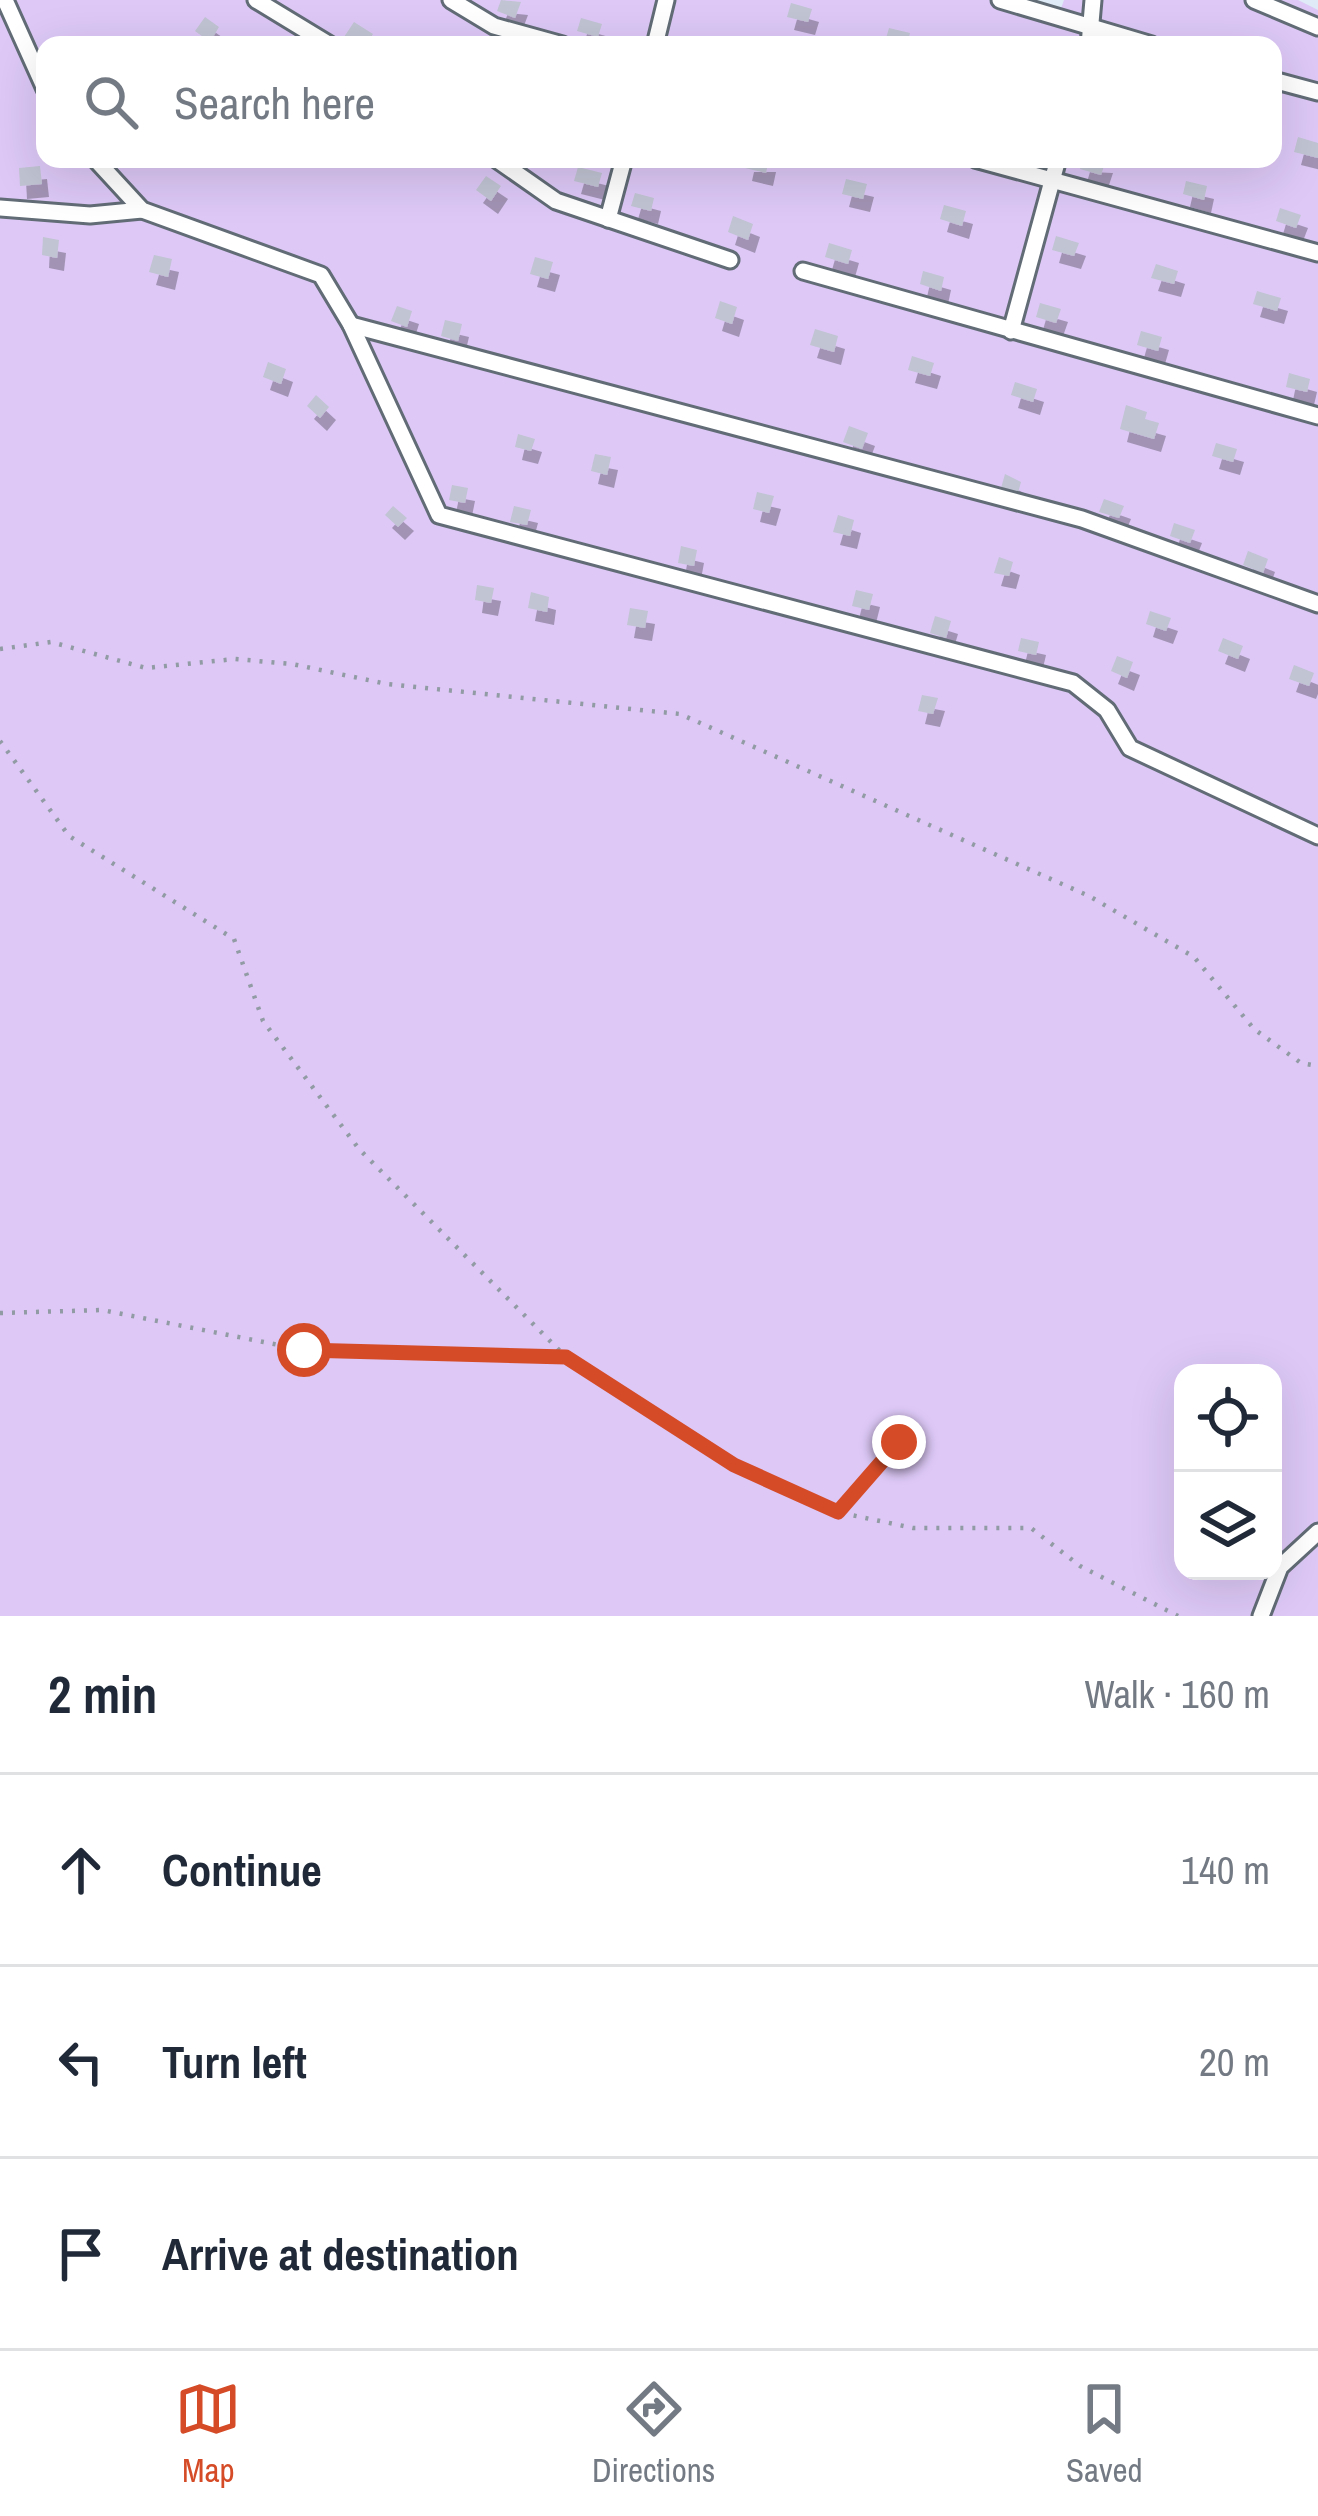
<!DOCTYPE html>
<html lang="en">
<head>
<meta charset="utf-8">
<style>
  body { margin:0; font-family:"Archivo Narrow",sans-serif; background:#f6f6f7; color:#1f2937 }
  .controls { position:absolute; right:36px; bottom:36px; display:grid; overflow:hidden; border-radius:24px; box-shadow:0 12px 48px #0002 }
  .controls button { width:108px; height:108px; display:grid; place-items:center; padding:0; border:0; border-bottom:3px solid #e0e1e3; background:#fff; color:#1f2937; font:60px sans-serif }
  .stop { position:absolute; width:36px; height:36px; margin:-27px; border:9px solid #d54b27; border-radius:50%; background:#fff }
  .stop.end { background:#d54b27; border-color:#fff; box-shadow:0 3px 12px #0008 }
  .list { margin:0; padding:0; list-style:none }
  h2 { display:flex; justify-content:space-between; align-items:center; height:156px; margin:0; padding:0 48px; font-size:51px }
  h2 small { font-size:39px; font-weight:400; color:#747a83 }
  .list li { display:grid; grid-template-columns:78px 1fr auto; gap:36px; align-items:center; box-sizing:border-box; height:192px; padding:0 48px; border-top:3px solid #e0e1e3 }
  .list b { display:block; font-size:45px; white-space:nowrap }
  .list em { font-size:39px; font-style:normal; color:#747a83 }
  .icon { flex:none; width:66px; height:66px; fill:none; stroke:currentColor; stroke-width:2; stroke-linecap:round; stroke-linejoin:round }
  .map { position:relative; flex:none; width:1318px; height:1616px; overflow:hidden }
  .search { position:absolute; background:#fff; box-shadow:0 12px 48px #0002; left:36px; right:36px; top:36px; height:132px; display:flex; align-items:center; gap:30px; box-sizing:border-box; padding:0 42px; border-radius:24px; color:#747a83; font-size:45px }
  .sheet { height:732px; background:#fff }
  nav { display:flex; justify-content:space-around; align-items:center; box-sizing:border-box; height:168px; border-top:3px solid #e0e1e3; background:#fff; font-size:33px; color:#747a83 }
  nav a { display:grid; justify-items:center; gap:6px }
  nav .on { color:#d54b27 }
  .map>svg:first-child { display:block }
</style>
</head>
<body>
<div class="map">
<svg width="1318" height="1616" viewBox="0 0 1318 1616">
  <defs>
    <filter id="shadow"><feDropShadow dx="7" dy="13" stdDeviation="0" flood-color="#0004"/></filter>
  </defs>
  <rect width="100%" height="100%" fill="#dfecf7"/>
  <path fill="#ddc8f6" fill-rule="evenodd" d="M0,0H1011L1059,14L1064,0H1298L1318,10V1616H0ZM45,45H1273V159H45ZM1183,1373H1273V1571H1183Z"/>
  <g fill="#c1c4d3" filter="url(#shadow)">
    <polygon points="501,0 521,2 515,18 497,11"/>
    <polygon points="791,3 812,9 808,22 787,17"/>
    <polygon points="205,17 219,27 210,42 195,31"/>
    <polygon points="581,18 602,24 598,37 577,31"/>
    <polygon points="354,22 373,34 366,45 344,37"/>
    <polygon points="889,28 910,33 907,45 885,42"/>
    <polygon points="1298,137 1318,143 1318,158 1294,152"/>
    <polygon points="747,159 769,159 766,173 745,168"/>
    <polygon points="1083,159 1106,160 1101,175 1080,169"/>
    <polygon points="40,166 42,184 20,186 19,168"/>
    <polygon points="578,167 602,173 598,187 574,181"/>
    <polygon points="486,176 501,186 491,201 476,190"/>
    <polygon points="846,179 867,184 863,199 842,194"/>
    <polygon points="1186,181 1207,186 1204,200 1183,194"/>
    <polygon points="635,193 654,198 651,211 631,206"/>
    <polygon points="944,205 966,211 962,226 940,219"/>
    <polygon points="1280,208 1301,215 1296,228 1276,221"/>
    <polygon points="733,216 753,224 748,240 728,232"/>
    <polygon points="1056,236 1079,243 1074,256 1052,250"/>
    <polygon points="43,237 59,240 57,258 42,255"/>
    <polygon points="829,243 852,250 848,264 825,257"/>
    <polygon points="154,255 172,259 168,277 149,272"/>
    <polygon points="535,257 553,262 548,279 530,274"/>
    <polygon points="1156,264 1178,271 1174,284 1151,278"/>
    <polygon points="923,271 944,277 941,291 920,284"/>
    <polygon points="1257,291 1281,298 1277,311 1253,304"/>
    <polygon points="720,301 737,307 732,324 715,318"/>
    <polygon points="1040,303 1061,309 1056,323 1036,317"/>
    <polygon points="397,306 412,311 407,327 391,321"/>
    <polygon points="445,320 462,324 458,341 441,336"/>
    <polygon points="815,329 838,336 834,352 810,345"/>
    <polygon points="1141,331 1162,337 1158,351 1137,345"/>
    <polygon points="912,356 934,363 930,376 908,370"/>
    <polygon points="268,362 286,369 281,384 263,377"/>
    <polygon points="1289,373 1310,379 1307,392 1286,387"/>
    <polygon points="1015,382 1037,389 1033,402 1011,395"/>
    <polygon points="316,395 329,407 320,418 307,406"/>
    <polygon points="1126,405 1147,412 1145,419 1159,423 1154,439 1120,429"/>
    <polygon points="849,426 868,433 862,449 843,442"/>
    <polygon points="518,434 535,439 531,451 515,447"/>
    <polygon points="1216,443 1237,449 1233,462 1212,456"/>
    <polygon points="595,454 611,457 607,475 591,471"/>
    <polygon points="1005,474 1021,482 1018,493 1001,488"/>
    <polygon points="452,485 468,488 465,503 449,500"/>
    <polygon points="757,492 774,496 769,513 753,509"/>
    <polygon points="1104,499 1124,506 1119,518 1099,512"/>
    <polygon points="393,506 407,518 398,527 385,515"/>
    <polygon points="514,506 531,510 527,525 510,522"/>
    <polygon points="838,515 854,520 850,536 833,532"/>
    <polygon points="1174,523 1195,530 1190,543 1170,536"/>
    <polygon points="681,546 697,550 694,566 678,563"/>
    <polygon points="1248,551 1268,559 1263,573 1243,565"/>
    <polygon points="999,557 1013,562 1009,576 994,573"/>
    <polygon points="477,585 494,588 491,603 475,600"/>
    <polygon points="856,590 873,594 869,610 852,606"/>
    <polygon points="531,592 549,597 547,612 528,608"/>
    <polygon points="630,608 648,611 645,628 627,625"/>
    <polygon points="1150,611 1171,618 1166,631 1146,624"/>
    <polygon points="935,616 951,621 946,638 930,633"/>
    <polygon points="1021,638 1039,642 1036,655 1018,651"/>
    <polygon points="1223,638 1243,646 1238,659 1218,651"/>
    <polygon points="1117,656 1133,662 1127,678 1111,671"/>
    <polygon points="1294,665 1314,673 1309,686 1289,679"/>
    <polygon points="922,695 938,698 933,714 918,711"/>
  </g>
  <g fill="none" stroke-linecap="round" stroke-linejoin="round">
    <defs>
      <g id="lane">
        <polyline points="5,0 45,89"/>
        <polyline points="256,0 330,45"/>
        <polyline points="451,0 494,26 563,45"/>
        <polyline points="1000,0 1152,45"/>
        <polyline points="1254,0 1318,27"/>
        <polyline points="655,45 666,0"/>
        <polyline points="1089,45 1093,0"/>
        <polyline points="1273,80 1318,92"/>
        <polyline points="95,159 142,210 321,275 351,325 439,515 1073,683 1107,710 1130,748 1318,836"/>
        <polyline points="496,159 556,201 730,260"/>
        <polyline points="975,159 1318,253"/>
        <polyline points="0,208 90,215 142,210"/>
        <polyline points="608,219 624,159"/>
        <polyline points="803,271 1318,416"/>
        <polyline points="351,325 1082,519 1318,604"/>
        <polyline points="1011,331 1058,159"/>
        <polyline points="1261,1616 1280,1567 1318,1532"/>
      </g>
    </defs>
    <use href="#lane" stroke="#616c76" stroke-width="21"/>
    <g stroke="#919ba3" stroke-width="4.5" stroke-dasharray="3 9" stroke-linecap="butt">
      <polyline points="0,649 51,642 146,668 235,659 292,664 387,684 680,714 1089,896 1194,957 1254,1029 1301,1063 1318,1066"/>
      <polyline points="0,741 69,836 234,939 263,1021 359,1149 566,1357"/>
      <polyline points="0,1313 102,1310 304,1350 566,1357 734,1465 837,1512 913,1528 1031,1528 1080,1566 1178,1616"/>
      <polyline points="837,1512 899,1441"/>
    </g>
    <use href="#lane" stroke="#fff" stroke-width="15"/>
  </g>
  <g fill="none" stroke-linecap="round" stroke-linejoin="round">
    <polyline stroke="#d54b27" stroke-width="15" points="304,1350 566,1357 734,1465 838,1512 899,1442"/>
  </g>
</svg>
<div class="controls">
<button><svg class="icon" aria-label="locate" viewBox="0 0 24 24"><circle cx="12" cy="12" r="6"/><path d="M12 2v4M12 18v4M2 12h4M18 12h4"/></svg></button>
<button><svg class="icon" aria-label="layers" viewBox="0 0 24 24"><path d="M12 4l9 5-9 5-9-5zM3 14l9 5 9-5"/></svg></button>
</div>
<div class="stop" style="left:304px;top:1350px"></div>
<div class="stop end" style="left:899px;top:1442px"></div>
<div class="search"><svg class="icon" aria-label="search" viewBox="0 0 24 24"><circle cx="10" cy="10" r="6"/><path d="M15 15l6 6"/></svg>Search here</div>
</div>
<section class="sheet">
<h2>2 min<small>Walk · 160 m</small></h2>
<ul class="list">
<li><svg class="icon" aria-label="ahead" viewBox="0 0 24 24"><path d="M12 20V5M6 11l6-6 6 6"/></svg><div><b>Continue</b></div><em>140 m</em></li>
<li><svg class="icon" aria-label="left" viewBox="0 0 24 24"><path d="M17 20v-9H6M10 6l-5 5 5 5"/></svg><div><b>Turn left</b></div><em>20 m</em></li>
<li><svg class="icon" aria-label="arrive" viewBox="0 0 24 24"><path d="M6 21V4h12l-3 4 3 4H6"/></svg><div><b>Arrive at destination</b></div></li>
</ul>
</section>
<nav>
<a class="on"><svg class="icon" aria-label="map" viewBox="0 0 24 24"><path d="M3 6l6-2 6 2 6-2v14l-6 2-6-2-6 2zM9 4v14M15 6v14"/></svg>Map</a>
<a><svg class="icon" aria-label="directions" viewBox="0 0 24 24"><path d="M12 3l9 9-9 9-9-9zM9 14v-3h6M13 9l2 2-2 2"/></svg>Directions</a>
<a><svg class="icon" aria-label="saved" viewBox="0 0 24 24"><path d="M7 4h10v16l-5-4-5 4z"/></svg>Saved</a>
</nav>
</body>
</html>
